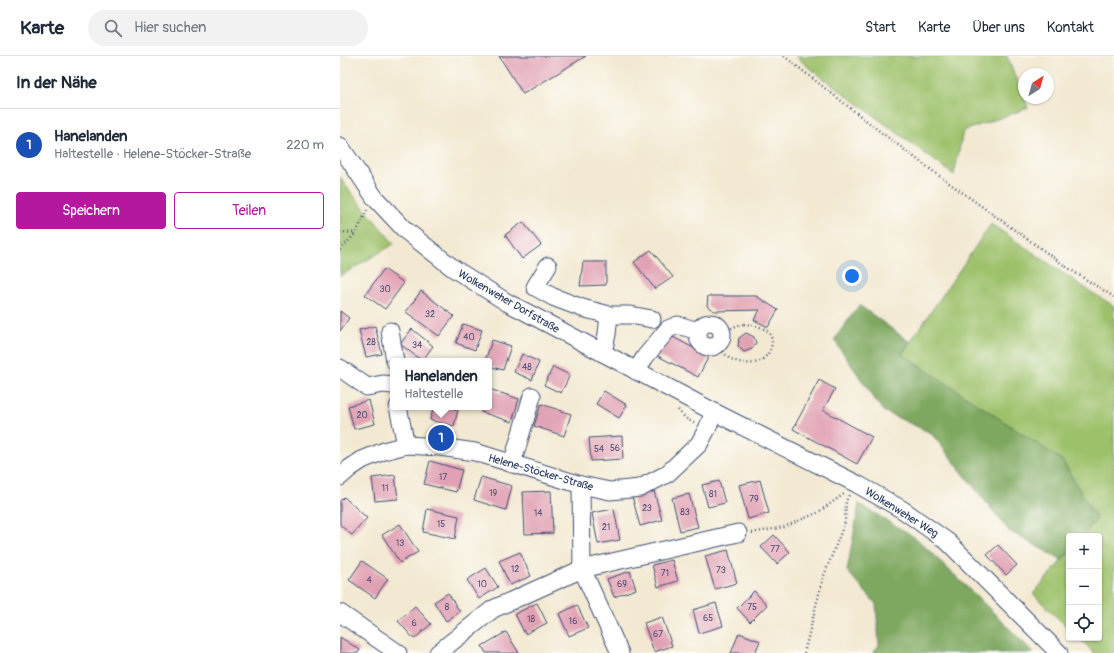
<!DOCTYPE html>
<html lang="de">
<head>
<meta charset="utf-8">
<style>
  body { margin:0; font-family:Pangolin,sans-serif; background:#f2f2f3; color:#1f2937 }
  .controls { position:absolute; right:12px; bottom:12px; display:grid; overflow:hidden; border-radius:4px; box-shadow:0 1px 3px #0004 }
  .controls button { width:36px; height:36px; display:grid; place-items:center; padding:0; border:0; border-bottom:1px solid #e0e1e3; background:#fff; color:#1f2937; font:20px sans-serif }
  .compass { position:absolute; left:678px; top:12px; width:36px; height:36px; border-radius:50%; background:#fff; box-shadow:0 1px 3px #0004; rotate:37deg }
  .you { position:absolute; left:512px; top:220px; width:14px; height:14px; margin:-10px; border:3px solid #fff; border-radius:50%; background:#1a73e8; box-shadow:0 0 0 6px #1a73e833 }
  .badge { display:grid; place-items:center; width:26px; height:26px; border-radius:50%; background:#b5179e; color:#fff; font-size:13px; font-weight:700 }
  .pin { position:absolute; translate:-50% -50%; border:2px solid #fff; box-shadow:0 1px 4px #0006 }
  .popup { position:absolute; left:50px; top:302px; width:102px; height:52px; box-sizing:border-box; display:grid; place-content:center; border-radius:4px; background:#fff; filter:drop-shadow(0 1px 3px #0005); font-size:13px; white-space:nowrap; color:#747a83 }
  .popup b { font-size:15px; color:#1f2937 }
  .popup::after { content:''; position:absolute; left:50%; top:100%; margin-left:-8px; border:8px solid transparent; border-top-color:#fff }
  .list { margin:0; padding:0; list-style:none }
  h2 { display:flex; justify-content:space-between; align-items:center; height:52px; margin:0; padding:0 16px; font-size:17px }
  h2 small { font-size:13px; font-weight:400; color:#747a83 }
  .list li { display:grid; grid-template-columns:26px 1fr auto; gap:12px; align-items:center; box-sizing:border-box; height:72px; padding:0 16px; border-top:1px solid #e0e1e3 }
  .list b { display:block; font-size:15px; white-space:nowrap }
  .list p { margin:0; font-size:13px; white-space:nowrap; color:#747a83 }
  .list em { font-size:13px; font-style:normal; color:#747a83 }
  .actions { display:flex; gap:8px; padding:12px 16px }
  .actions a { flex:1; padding:9px 0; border:1px solid #b5179e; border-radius:4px; text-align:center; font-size:14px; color:#b5179e }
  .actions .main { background:#b5179e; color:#fff }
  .icon { flex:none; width:22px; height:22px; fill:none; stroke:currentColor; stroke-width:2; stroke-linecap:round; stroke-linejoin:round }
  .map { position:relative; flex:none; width:774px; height:597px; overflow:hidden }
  header { display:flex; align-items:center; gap:24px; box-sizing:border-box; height:56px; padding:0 20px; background:#fff; border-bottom:1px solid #e0e1e3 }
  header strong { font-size:19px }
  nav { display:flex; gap:22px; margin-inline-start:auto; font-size:14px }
  .search { width:280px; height:36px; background:#f2f2f3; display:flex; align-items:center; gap:10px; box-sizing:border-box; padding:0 14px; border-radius:22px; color:#747a83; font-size:15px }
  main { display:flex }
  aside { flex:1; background:#fff }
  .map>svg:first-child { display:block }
</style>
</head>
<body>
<header>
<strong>Karte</strong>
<div class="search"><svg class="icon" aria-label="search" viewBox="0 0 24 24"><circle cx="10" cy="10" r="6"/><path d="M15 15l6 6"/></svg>Hier suchen</div>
<nav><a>Start</a><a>Karte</a><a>Über uns</a><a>Kontakt</a></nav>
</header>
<main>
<aside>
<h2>In der Nähe<small></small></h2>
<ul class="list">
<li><span class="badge" style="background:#1a4fb4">1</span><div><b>Hanelanden</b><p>Haltestelle · Helene-Stöcker-Straße</p></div><em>220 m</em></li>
</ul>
<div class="actions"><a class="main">Speichern</a><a>Teilen</a></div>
</aside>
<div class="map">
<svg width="774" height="597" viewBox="0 0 774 597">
  <rect width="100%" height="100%" fill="#fdfcf7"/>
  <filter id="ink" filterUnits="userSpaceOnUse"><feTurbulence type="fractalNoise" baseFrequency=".025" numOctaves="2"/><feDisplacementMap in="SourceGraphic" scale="8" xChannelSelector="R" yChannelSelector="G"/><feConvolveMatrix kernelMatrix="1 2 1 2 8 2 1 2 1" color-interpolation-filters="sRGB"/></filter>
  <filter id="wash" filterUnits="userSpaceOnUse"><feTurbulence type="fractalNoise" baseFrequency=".012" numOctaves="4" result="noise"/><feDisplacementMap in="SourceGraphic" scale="16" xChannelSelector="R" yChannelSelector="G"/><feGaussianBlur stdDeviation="0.9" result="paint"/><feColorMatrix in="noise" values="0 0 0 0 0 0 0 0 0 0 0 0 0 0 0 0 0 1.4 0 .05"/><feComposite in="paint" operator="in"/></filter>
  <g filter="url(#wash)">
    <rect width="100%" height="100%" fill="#f3e9d2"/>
    <g fill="#9dc16b" stroke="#5c7864">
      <polygon points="456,0 667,0 688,52 623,75 614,119 467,10"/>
      <polygon points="0,121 5,129 54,188 0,220"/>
      <polygon points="651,168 748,234 774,250 774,597 754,597 739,582 759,582 759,480 743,480 757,463 562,298"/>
      <polygon points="729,496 729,573 693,538"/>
    </g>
    <g fill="#7ea75f" stroke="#4c6b5e">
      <polygon points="519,249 570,286 562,298 722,404 757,463 743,480 729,480 729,496 722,504 669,475 591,377 543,355 494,284"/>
      <polygon points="519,448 576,482 657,560 694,597 533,597 539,589 536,548 507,515"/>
    </g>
    <g id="blocks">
      <g fill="#e1a1b4">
        <polygon points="159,0 246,0 183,38"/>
        <polygon points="183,166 201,189 182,203 165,179"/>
        <polygon points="311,194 333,221 315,233 294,206"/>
        <polygon points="243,206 266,206 266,229 240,230"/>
        <polygon points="44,213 64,227 45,253 25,239"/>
        <polygon points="81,235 114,260 99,280 66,256"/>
        <polygon points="368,240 416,240 438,254 428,271 414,264 420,254 374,255 367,250"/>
        <polygon points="0,255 9,262 0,275"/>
        <polygon points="123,268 142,274 135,294 116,287"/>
        <polygon points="35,270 42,298 26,301 19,274"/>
        <polygon points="72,273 93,290 82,305 60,288"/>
        <polygon points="406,277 414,281 416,287 412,293 404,296 398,290 399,282"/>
        <polygon points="327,278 369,300 358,321 316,299"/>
        <polygon points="152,284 171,290 163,314 149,310 149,305 145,305"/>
        <polygon points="182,298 199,306 192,324 174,316"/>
        <polygon points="213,311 230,319 221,337 204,329"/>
        <polygon points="479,324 495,333 483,354 532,381 517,408 453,373"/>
        <polygon points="149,333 179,343 172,366 141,356 143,351 149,351"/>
        <polygon points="264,335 287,349 279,362 256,348"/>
        <polygon points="29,344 35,368 14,373 8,350"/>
        <polygon points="201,348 231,358 224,380 194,370"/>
        <polygon points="94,351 108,351 118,354 114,370 90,364"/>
        <polygon points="282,380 283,403 251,405 249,382"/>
        <polygon points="90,405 122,414 116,436 84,428"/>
        <polygon points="55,419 58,443 35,445 32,422"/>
        <polygon points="141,421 172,430 166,454 134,444"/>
        <polygon points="420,424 429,457 408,463 399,429"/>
        <polygon points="379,425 385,447 368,451 362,429"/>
        <polygon points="211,435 213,477 185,478 183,436"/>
        <polygon points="314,435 322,464 300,470 292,440"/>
        <polygon points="349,438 358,471 340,475 332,442"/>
        <polygon points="4,441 27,462 12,479 0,469 0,445"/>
        <polygon points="87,453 119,460 115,483 83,476"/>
        <polygon points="274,453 280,484 258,488 252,457"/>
        <polygon points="60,468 78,496 60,507 42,479"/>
        <polygon points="434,479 450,496 437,508 421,491"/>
        <polygon points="658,489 677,509 666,519 647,499"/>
        <polygon points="388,494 397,527 375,533 365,500"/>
        <polygon points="180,496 191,520 170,529 159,505"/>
        <polygon points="332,504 338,525 318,531 312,509"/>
        <polygon points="22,505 48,523 35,542 9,524"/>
        <polygon points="146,512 158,531 139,543 127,524"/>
        <polygon points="290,515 296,533 274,541 267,523"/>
        <polygon points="414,535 427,549 410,566 397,552"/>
        <polygon points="108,537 120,556 106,565 94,546"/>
        <polygon points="197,547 207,567 185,578 175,558"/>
        <polygon points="376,547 383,570 359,577 353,554"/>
        <polygon points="237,549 248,572 229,580 219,558"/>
        <polygon points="75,550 91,568 74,583 58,565"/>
        <polygon points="322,561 332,590 314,596 304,567"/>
        <polygon points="166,576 179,597 146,597 142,590"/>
        <polygon points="399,577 420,585 415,597 391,597"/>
        <polygon points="0,581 20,594 18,597 0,597"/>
      </g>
    </g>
  </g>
  <g filter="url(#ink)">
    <use href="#blocks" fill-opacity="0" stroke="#3b4b6f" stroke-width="1"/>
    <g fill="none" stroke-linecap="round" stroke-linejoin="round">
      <defs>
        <g id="minor">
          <polyline points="0,90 35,142 65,174 113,212 168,247 184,255 374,356 517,428 563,454 608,486 719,597"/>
          <polyline points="208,210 195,231 213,241 242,252 269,259 290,259 312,263"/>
          <circle cx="370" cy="279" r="12"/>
          <polyline points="50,275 55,305"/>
          <polyline points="263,297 267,278 269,259"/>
          <polyline points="0,312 27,331 43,328 53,329"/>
          <polyline points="296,315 305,301 328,273 338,269 358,275"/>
          <polyline points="58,351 66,389"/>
          <polyline points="172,408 192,340"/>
          <polyline points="0,421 10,412 22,404 44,395 66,389 100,391 135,396 241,429 270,435 300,432 327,418 359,388 367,373 374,356"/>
          <polyline points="241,429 242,513 280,597"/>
          <polyline points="0,557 58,597"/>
          <polyline points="98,597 153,553 242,513 398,477"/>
        </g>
      </defs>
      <use href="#minor" stroke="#3b4b6f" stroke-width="19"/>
      <g stroke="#3b4b6f" stroke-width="2.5" stroke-dasharray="1 3" stroke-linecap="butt">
        <polyline points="444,0 542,77 602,122 728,212 774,241"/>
        <polyline points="0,176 15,177"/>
        <polyline points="0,194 16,177 27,154"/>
        <path d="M404,268C412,269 422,270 428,276C438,287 427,305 414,307C408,308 402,307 396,305C383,300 381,294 382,281C389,273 393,270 404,268Z"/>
        <polyline points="338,354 345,362 354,367"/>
        <polyline points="412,477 444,471 477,457 504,438"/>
        <polyline points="464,597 483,522 505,466 506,445 509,439"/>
      </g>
      <use href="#minor" stroke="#fff" stroke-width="17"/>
    </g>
  </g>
  <g text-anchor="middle" stroke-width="3" stroke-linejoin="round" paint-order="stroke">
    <g font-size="9" fill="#4c4c74">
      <text x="45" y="236">30</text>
      <text x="90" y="261">32</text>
      <text x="129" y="284">40</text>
      <text x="31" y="289">28</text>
      <text x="77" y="292">34</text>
      <text x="187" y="314">48</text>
      <text x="22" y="362">20</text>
      <text x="275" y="395">56</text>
      <text x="259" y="396">54</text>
      <text x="103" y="424">17</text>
      <text x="45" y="435">11</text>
      <text x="153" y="440">19</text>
      <text x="373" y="441">81</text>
      <text x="414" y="446">79</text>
      <text x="307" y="455">23</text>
      <text x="345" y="459">83</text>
      <text x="198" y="460">14</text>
      <text x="101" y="471">15</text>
      <text x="266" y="474">21</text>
      <text x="60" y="490">13</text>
      <text x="435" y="496">77</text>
      <text x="175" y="516">12</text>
      <text x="381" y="517">73</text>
      <text x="325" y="520">71</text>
      <text x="29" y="527">4</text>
      <text x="142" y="531">10</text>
      <text x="282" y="531">69</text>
      <text x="107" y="554">8</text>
      <text x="412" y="554">75</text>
      <text x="368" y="565">65</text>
      <text x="191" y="566">18</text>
      <text x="233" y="568">16</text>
      <text x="74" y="570">6</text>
      <text x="318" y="581">67</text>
    </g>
    <g font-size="11" fill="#1b2f5e" stroke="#fdfcf7">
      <text transform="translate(169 245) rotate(30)" y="4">Wolkenweher Dorfstraße</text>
      <text transform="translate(201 416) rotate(16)" y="4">Helene-Stöcker-Straße</text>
      <text transform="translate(562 456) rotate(32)" y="4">Wolkenweher Weg</text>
    </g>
  </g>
</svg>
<div class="controls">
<button>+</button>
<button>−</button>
<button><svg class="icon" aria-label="locate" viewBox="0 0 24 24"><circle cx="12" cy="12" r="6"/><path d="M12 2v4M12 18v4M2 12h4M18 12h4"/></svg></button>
</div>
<svg class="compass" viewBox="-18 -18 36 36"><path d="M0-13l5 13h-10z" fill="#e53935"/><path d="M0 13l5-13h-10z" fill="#747a83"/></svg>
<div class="you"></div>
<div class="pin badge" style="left:101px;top:382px;background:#1a4fb4">1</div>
<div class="popup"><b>Hanelanden</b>Haltestelle</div>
</div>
</main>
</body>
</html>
